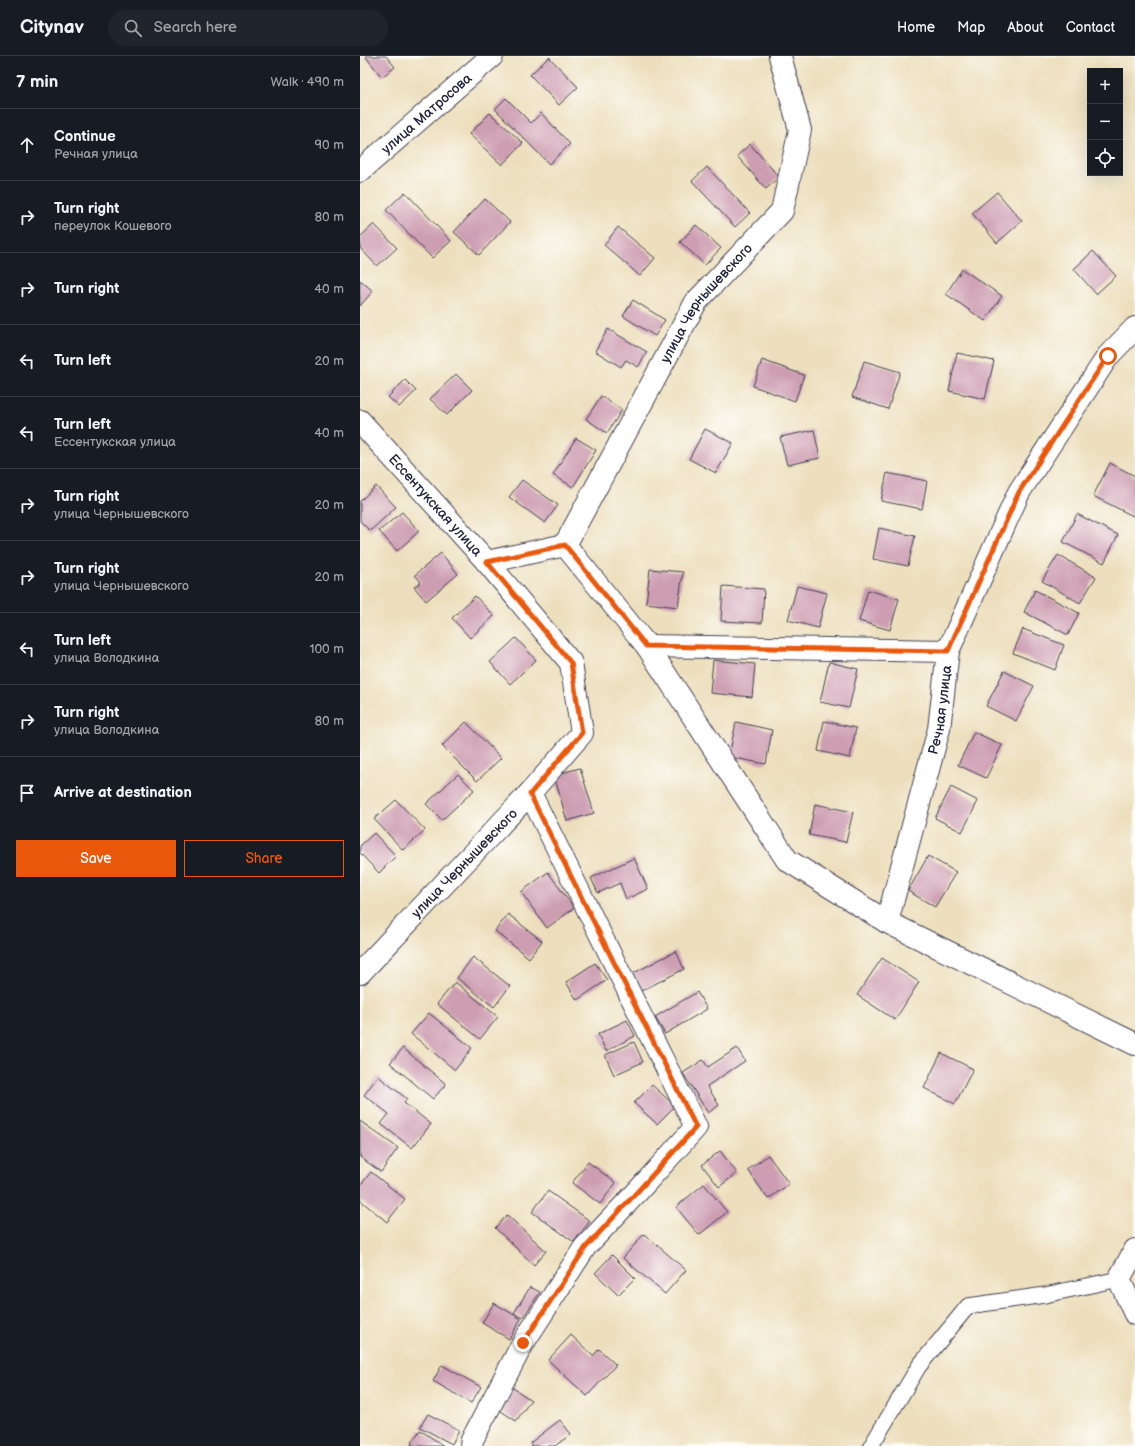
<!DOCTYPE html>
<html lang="en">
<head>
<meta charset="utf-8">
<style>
  body { margin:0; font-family:"Balsamiq Sans",sans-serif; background:#20242c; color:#f1f3f6 }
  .controls { position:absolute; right:12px; top:12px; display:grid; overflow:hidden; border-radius:0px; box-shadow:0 4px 16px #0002 }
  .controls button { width:36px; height:36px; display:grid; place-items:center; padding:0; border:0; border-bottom:1px solid #363941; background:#171b24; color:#f1f3f6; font:20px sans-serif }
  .stop { position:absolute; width:12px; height:12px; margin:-9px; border:3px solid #ea580c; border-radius:50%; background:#fff }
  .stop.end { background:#ea580c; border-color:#fff; box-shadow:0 1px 4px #0008 }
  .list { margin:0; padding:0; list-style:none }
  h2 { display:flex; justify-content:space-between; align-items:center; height:52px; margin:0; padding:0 16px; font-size:17px }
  h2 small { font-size:13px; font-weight:400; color:#9ea1a6 }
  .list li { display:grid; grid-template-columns:26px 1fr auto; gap:12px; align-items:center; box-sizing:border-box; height:72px; padding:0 16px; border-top:1px solid #363941 }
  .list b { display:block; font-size:15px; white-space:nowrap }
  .list p { margin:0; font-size:13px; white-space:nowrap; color:#9ea1a6 }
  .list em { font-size:13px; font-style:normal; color:#9ea1a6 }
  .actions { display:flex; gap:8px; padding:12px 16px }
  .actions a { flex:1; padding:9px 0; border:1px solid #ea580c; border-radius:0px; text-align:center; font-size:14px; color:#ea580c }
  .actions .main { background:#ea580c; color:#fff }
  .icon { flex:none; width:22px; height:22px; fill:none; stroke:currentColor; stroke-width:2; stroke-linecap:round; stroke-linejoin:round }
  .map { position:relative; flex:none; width:775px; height:1390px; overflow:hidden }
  header { display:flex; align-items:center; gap:24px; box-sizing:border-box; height:56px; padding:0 20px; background:#171b24; border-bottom:1px solid #363941 }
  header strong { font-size:19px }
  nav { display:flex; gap:22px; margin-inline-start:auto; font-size:14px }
  .search { width:280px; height:36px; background:#20242c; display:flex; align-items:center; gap:10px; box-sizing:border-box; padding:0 14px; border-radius:22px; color:#9ea1a6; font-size:15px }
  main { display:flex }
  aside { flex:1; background:#171b24 }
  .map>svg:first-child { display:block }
</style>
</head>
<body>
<header>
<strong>Citynav</strong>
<div class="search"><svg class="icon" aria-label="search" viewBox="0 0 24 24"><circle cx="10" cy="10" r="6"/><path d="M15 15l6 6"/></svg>Search here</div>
<nav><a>Home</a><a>Map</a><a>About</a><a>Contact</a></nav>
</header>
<main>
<aside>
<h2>7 min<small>Walk · 490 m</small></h2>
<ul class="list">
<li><svg class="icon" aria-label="ahead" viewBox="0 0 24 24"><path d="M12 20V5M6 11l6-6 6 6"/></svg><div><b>Continue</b><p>Речная улица</p></div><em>90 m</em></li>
<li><svg class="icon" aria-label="right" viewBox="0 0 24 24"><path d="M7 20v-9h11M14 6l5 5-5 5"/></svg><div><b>Turn right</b><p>переулок Кошевого</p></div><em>80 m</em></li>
<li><svg class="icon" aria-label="right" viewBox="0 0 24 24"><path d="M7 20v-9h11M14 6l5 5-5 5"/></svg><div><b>Turn right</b></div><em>40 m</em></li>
<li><svg class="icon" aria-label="left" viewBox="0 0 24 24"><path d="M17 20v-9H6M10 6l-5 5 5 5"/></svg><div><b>Turn left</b></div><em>20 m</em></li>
<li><svg class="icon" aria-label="left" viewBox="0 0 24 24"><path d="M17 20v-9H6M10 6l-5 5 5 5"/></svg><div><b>Turn left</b><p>Ессентукская улица</p></div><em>40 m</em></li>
<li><svg class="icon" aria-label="right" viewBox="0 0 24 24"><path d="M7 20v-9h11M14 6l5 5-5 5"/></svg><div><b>Turn right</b><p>улица Чернышевского</p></div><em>20 m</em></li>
<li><svg class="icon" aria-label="right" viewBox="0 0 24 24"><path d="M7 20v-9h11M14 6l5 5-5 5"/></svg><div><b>Turn right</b><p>улица Чернышевского</p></div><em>20 m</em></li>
<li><svg class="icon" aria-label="left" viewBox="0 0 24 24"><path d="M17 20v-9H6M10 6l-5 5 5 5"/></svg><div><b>Turn left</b><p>улица Володкина</p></div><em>100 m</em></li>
<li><svg class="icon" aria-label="right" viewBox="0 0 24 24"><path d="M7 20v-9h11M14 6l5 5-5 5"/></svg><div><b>Turn right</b><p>улица Володкина</p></div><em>80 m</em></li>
<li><svg class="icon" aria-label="arrive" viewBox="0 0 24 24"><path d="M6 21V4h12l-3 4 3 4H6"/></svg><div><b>Arrive at destination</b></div></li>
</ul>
<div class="actions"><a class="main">Save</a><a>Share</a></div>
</aside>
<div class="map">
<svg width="775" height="1390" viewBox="0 0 775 1390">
  <rect width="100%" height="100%" fill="#fdfcf7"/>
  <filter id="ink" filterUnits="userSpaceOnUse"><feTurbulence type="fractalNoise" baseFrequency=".025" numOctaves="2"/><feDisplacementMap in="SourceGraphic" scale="8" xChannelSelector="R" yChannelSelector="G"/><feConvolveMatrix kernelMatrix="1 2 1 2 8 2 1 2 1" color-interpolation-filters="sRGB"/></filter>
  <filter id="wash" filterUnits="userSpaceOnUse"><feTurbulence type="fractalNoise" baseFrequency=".012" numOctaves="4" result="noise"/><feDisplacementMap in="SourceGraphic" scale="16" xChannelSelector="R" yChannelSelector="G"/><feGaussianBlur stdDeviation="0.9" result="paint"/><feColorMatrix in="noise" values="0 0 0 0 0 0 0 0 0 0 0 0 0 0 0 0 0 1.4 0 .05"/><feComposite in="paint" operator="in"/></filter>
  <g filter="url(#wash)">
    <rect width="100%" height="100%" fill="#eddfbd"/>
    <g id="blocks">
      <g fill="#cd9db2">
        <polygon points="5,0 26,0 35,11 22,21"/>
        <polygon points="189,1 218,31 199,49 170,19"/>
        <polygon points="146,42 171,67 181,57 210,88 189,108 135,53"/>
        <polygon points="130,57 163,87 142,109 109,78"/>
        <polygon points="390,88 419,121 406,133 377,100"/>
        <polygon points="347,111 390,157 375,171 332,125"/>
        <polygon points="45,136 91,185 72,202 26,154"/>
        <polygon points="637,136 662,165 637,187 612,157"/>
        <polygon points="125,143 150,166 119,199 94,176"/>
        <polygon points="14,168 37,192 17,210 0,192 0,181"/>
        <polygon points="336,169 361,192 345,209 320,186"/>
        <polygon points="258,171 295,202 280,220 244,189"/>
        <polygon points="733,195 756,220 736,238 714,213"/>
        <polygon points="602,213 642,240 625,265 586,238"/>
        <polygon points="0,224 13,235 0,250"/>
        <polygon points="273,244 305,264 295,280 263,260"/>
        <polygon points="248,273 287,296 278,311 266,304 261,311 235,295"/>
        <polygon points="597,297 634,305 625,343 589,335"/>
        <polygon points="402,304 444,319 435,345 393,330"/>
        <polygon points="504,305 540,316 528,353 492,341"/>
        <polygon points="96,318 112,334 87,359 70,343"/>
        <polygon points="45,324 56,335 39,351 28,341"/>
        <polygon points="241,340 262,354 247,377 226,363"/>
        <polygon points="345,373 373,387 356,417 329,403"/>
        <polygon points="454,374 460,402 427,409 420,381"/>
        <polygon points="216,382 236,394 213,431 193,419"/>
        <polygon points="750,407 775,420 775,461 733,440"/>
        <polygon points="527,417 567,425 562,453 521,445"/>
        <polygon points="162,424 198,449 185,467 149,441"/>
        <polygon points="16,430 36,451 10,475 0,465 0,445"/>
        <polygon points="42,456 59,475 37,495 19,475"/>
        <polygon points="717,458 758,479 744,507 703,486"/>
        <polygon points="519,472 555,480 548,510 513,503"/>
        <polygon points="81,497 98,518 66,545 54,531 61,526 55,519"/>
        <polygon points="698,499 736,521 720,547 682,525"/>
        <polygon points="290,513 323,516 318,551 286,547"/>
        <polygon points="363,530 404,533 402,567 361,565"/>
        <polygon points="437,530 467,537 458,572 428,564"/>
        <polygon points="508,534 539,543 530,574 499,565"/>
        <polygon points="675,534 719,557 708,579 664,556"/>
        <polygon points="115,540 134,560 110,582 92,562"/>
        <polygon points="663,573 704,589 695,614 653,597"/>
        <polygon points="156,582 176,604 150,628 130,606"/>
        <polygon points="353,604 395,608 392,641 350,637"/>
        <polygon points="469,606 498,613 489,652 460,646"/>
        <polygon points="644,615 674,630 656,665 626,650"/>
        <polygon points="464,665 496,672 490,702 458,695"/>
        <polygon points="106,666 141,702 117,725 82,690"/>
        <polygon points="376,666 412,674 406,708 369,701"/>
        <polygon points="614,676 642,689 626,722 598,709"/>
        <polygon points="220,712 234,757 207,765 194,719"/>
        <polygon points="98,718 114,734 82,764 66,748"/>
        <polygon points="591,731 618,745 602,776 575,762"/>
        <polygon points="36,744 65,774 43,794 14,763"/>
        <polygon points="455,748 493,756 486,786 449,779"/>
        <polygon points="14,777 36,800 19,817 0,797 0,790"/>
        <polygon points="568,800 596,816 575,851 548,835"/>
        <polygon points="274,802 288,833 266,843 260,827 238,837 231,822"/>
        <polygon points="188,816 214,852 187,872 161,836"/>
        <polygon points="148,858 182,885 169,902 135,875"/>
        <polygon points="316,895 324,913 281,935 272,918"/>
        <polygon points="113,901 150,930 134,951 97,922"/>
        <polygon points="522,902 559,926 535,964 497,939"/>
        <polygon points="235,907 247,924 217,944 206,926"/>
        <polygon points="95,926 138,961 120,983 77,948"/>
        <polygon points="337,936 347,953 305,978 295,961"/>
        <polygon points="69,957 112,992 95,1014 51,978"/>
        <polygon points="267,964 275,980 246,995 238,978"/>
        <polygon points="274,986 283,1006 254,1019 245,999"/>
        <polygon points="43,992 86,1028 73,1043 30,1007"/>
        <polygon points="377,992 385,1005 347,1030 359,1049 348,1057 323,1017 343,1004 348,1011"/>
        <polygon points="581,997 613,1013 595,1048 564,1032"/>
        <polygon points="18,1020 47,1043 44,1047 71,1068 52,1092 21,1068 29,1058 4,1039"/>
        <polygon points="292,1029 315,1050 297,1068 274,1047"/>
        <polygon points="0,1065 38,1092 21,1116 0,1101"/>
        <polygon points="360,1095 377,1117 359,1131 342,1109"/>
        <polygon points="408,1099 429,1128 408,1143 388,1114"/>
        <polygon points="228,1106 256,1127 240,1148 212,1127"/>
        <polygon points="11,1116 45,1143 27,1166 0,1144 0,1130"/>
        <polygon points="344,1128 367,1156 339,1179 316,1151"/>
        <polygon points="188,1135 230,1165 214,1186 172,1156"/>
        <polygon points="147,1159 186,1195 174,1209 135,1172"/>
        <polygon points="284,1178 326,1214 305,1238 263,1202"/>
        <polygon points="252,1199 275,1222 258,1239 235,1217"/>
        <polygon points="170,1231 180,1236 163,1262 154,1257"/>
        <polygon points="134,1247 161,1263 149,1283 122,1267"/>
        <polygon points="211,1279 233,1300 239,1293 256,1309 227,1340 188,1304"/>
        <polygon points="82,1309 121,1331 111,1347 73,1325"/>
        <polygon points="150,1330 171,1344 156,1365 135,1351"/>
        <polygon points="68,1358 99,1374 92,1388 60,1371"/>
        <polygon points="200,1364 211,1378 195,1390 172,1390 170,1387"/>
        <polygon points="60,1374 84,1390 55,1390 51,1388"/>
      </g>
    </g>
  </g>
  <g filter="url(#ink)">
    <use href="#blocks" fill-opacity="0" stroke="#403e4e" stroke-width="1"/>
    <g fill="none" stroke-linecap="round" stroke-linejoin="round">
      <defs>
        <polyline id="lane" points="511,1390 559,1310 608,1250 685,1239 759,1223"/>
        <g id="street">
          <path id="s1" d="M0,115L132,0"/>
          <path id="s2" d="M0,365L127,506L211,607L222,677L170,737L0,917"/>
          <path id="s3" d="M205,489L336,246L422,155L440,74L420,0"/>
          <polyline points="127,506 205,489 287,590 427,804 527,866 775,988"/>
          <polyline points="287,590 588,595"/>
          <path id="s4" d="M527,866L579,673L588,595L659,436L748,300L775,272"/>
          <polyline points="775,1194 759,1223 775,1258"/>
          <polyline points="111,1390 112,1384 163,1287 225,1191 278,1135 336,1071 170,737"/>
        </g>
      </defs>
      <use href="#lane" stroke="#403e4e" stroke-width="17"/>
      <use href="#street" stroke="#403e4e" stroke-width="24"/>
      <use href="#lane" stroke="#fff" stroke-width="15"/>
      <use href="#street" stroke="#fff" stroke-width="22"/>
    </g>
  </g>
  <g fill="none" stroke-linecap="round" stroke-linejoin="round" filter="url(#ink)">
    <polyline stroke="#ea580c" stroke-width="5" points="163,1287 226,1191 278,1135 336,1071 170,738 222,677 211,607 127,506 205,489 286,590 588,595 659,436 748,300"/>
  </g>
  <g text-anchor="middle" stroke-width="3" stroke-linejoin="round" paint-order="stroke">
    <g font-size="14" fill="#22223b" stroke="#fdfcf7">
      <text dy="5" stroke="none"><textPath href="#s1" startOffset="88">улица Матросова</textPath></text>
      <text dy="5" stroke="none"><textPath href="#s3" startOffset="281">улица Чернышевского</textPath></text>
      <text dy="5" stroke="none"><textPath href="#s2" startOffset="113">Ессентукская улица</textPath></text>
      <text dy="5" stroke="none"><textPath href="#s4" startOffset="219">Речная улица</textPath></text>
      <text transform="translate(104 807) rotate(-46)" y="5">улица Чернышевского</text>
    </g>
  </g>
</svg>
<div class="controls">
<button>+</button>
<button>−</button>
<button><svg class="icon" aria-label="locate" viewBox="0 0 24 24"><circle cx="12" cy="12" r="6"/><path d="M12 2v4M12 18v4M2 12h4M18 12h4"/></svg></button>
</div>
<div class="stop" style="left:748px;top:300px"></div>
<div class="stop end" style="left:163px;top:1287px"></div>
</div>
</main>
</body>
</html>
